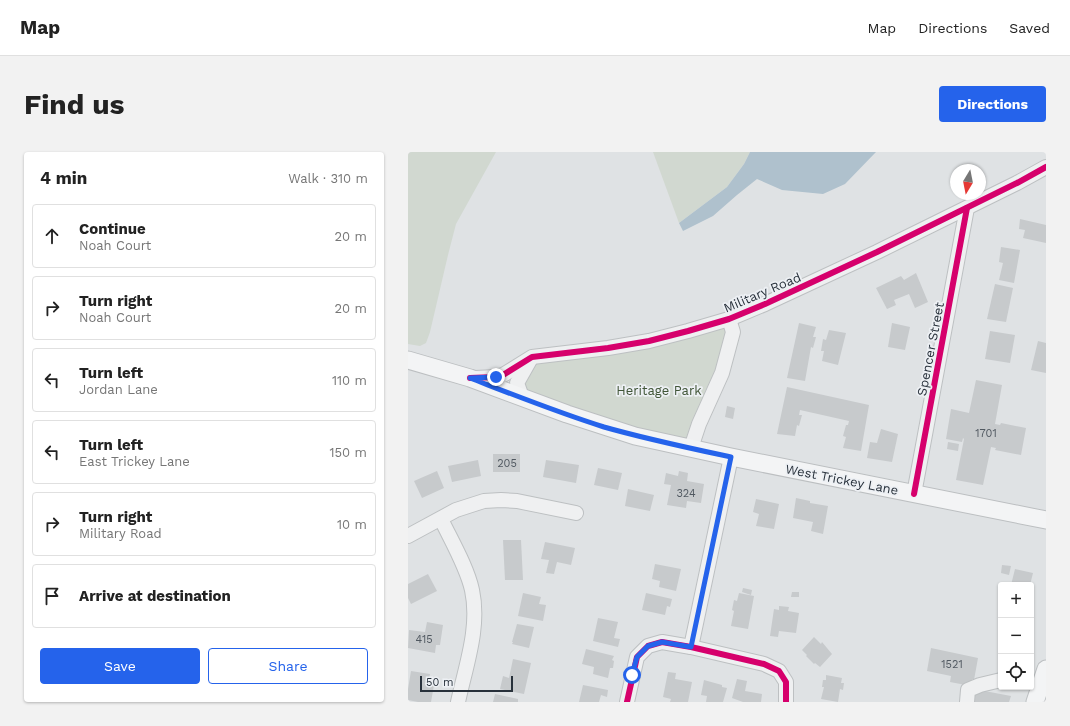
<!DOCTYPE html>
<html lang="en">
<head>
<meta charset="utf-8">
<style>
  body { margin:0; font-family:"Work Sans",sans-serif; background:#f2f2f2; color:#222 }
  .controls { position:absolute; right:12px; bottom:12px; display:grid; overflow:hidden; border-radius:4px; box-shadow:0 1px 3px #0004 }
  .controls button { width:36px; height:36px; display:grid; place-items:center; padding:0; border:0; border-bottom:1px solid #e0e0e0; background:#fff; color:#222; font:20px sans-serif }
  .compass { position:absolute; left:542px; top:12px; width:36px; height:36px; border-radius:50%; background:#fff; box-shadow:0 1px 3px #0004; rotate:190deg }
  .scale { position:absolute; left:12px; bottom:10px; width:93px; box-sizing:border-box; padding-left:4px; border:2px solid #28313b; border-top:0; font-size:11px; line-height:14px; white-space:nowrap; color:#28313b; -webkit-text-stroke:3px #edf0f4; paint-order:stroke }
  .stop { position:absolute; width:12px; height:12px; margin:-9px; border:3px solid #2563eb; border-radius:50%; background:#fff }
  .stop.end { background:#2563eb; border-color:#fff; box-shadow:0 1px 4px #0008 }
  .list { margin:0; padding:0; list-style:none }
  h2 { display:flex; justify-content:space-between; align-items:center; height:52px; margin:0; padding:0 16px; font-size:17px }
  h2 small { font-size:13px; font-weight:400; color:#767676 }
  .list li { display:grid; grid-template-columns:26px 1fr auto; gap:12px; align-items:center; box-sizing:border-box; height:64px; margin:0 8px 8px; padding:0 8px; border:1px solid #e0e0e0; border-radius:4px }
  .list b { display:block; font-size:15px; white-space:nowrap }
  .list p { margin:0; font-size:13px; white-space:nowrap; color:#767676 }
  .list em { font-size:13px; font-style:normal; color:#767676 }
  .actions { display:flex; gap:8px; padding:12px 16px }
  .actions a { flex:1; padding:9px 0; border:1px solid #2563eb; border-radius:4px; text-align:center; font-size:14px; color:#2563eb }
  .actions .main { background:#2563eb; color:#fff }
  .icon { flex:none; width:22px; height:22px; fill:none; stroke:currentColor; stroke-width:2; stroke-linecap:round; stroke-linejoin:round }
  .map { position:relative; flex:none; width:638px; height:550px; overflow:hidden; border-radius:4px }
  header { display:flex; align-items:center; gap:24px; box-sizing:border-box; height:56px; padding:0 20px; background:#fff; border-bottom:1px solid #e0e0e0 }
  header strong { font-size:19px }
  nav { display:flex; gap:22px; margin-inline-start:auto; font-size:14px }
  .intro { display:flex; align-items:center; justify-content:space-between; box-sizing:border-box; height:96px; padding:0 24px }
  h1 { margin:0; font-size:28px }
  .button { padding:10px 18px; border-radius:4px; background:#2563eb; color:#fff; font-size:14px; font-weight:700 }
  main { display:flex; gap:24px; padding:0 24px }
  aside { flex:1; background:#fff; border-radius:4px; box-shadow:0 1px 3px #0004 }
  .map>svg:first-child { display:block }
</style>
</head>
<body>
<header>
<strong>Map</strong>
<nav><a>Map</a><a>Directions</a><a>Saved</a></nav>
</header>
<div class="intro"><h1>Find us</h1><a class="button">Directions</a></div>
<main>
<aside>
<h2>4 min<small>Walk · 310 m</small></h2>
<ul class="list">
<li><svg class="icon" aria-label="ahead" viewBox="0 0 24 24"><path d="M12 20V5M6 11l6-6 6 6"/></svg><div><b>Continue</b><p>Noah Court</p></div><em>20 m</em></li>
<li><svg class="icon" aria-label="right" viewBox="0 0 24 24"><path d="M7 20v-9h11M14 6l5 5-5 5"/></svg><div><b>Turn right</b><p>Noah Court</p></div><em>20 m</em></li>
<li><svg class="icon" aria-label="left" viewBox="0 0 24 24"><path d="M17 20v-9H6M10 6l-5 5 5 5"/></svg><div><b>Turn left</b><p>Jordan Lane</p></div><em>110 m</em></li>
<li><svg class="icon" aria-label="left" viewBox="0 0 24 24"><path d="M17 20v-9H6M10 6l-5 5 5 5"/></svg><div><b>Turn left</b><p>East Trickey Lane</p></div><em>150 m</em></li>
<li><svg class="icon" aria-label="right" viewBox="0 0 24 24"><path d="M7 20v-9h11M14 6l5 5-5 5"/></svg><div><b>Turn right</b><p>Military Road</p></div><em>10 m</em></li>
<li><svg class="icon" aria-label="arrive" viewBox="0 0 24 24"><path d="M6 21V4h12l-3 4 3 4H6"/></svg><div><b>Arrive at destination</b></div></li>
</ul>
<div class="actions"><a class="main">Save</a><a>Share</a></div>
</aside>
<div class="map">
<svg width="638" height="550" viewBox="0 0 638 550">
  <rect width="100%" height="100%" fill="#dfe2e4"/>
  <g fill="#d1d8d0">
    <polygon points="0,0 88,0 48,72 40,103 22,180 18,191 12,194 0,192"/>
    <polygon points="245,0 342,0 336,12 319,35 271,71"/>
    <polygon points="321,167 325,180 283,296 114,245 109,231 124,205"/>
  </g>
  <polygon fill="#afc1cd" points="342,0 468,0 437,32 415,42 374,38 349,27 329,43 305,64 275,79 271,71 319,35 336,12"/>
  <g fill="#c7cacc">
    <polygon points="612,67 638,73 638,91 615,86 617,78 611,77"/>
    <polygon points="593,95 612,98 606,131 591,128 595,111 591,110"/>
    <polygon points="508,121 520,150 507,156 501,142 486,148 488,153 479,157 468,136 493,124 496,128"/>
    <polygon points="587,132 605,136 598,170 579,167"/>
    <polygon points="391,171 408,175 405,185 408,185 405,196 403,195 397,229 379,226"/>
    <polygon points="484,171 502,175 497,198 480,195"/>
    <polygon points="421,178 438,181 430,213 414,209 416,199 413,199 415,187 418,188"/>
    <polygon points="582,179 607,183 602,211 577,207"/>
    <polygon points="630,189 638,191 638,221 623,218"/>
    <polygon points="568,228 594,233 587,272 592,273 593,271 618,276 613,303 587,298 588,296 583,295 575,333 548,328 556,287 555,286 554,290 538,287 543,257 561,261"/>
    <polygon points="379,235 461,253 453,299 435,296 438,285 435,284 438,273 440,273 441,269 392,258 391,263 394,263 391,274 389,273 387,284 369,282"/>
    <polygon points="319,254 327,256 325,267 317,265"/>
    <polygon points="473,277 490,282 484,310 459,306 462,290 469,291"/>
    <polygon points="540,290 551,292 550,299 539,297"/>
    <rect x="85" y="302" width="27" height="18"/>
    <polygon points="70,308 73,324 44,330 40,314"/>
    <polygon points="138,308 171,313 168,331 135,325"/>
    <polygon points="190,316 214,321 210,338 186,333"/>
    <polygon points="29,319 36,336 14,346 6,329"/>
    <polygon points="271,319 280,321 279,329 296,332 293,351 279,349 278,356 259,353 263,333 256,332 258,321 270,324"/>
    <polygon points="220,337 246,343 242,359 217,354"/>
    <polygon points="388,346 402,349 402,351 420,354 415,382 403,379 405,370 385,366"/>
    <polygon points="348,347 371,352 366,377 348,374 351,362 345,360"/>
    <polygon points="95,388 113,388 115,428 97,428"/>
    <polygon points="137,390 167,396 163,413 149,410 146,422 138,421 141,408 133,407"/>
    <polygon points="247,412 273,417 268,439 251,435 252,429 244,427"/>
    <polygon points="594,413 603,414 601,423 593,421"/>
    <polygon points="607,417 625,421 622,433 603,433"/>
    <polygon points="20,422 29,439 3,452 0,446 0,432"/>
    <polygon points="335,436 344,438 343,443 334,440"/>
    <polygon points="384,440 391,440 391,445 383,445"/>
    <polygon points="115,441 133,445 131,452 138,453 135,469 110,464"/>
    <polygon points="238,441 264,447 262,455 259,454 257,463 234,458"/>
    <polygon points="331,441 346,444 340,477 323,474 326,459 324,458 326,448 329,449"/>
    <polygon points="371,454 381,455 380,459 391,461 388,481 371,479 370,485 362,484 366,457 371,458"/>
    <polygon points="190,466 210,470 206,486 212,487 210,495 185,489"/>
    <polygon points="19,470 35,473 32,493 28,493 27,501 0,496 1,478 17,480"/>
    <polygon points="109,472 126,475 121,496 104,492 105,490 104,490"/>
    <polygon points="406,485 413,492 414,490 424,502 412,515 407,511 406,512 398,504 399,503 394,498"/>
    <polygon points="523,496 570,506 566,528 564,527 563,534 542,530 543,524 519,519"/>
    <polygon points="178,497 206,504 204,508 206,509 205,516 202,516 200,526 185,522 186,515 174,512"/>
    <polygon points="105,507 123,511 116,542 92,537 95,524 101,526"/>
    <polygon points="3,519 22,522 20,532 26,533 23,550 10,550 0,548 0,537"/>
    <polygon points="260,520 268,521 267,527 284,530 280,550 262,550 263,547 255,545"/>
    <polygon points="418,523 434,526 433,531 436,531 435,538 432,537 430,550 413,547 416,535 414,535 415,528 418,528"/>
    <polygon points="329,527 339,529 337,539 354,542 353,550 335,550 324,546"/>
    <polygon points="296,528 314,533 314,535 319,536 315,550 298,550 299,544 293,543"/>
    <polygon points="175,533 200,538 199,545 193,543 191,550 171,550"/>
    <polygon points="566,537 603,544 601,550 566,550"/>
    <polygon points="87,542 110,547 110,550 85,550"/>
  </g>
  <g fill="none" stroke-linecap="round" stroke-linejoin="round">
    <defs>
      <g id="minor">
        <polyline points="67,226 88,225 95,223 124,205 200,196 241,189 280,179 321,167 357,152 469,100 609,31 638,15"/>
        <polyline points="114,245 109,231 122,208"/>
        <polyline points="283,296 291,272 314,221 325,180 321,167"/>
        <polyline points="506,342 559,56"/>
        <path d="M33,367C43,388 59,415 64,438C72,475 58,513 50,550"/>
        <polyline points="0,384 48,358 76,349 93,348 109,349 168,361"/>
        <polyline points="283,495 323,305"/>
        <polyline points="219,550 229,505 240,494 254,490 283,495 356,512 371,519 378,530 378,550"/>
        <polyline points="559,550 560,538 572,533 593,528"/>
      </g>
      <g id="major">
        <polyline points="0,208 62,226 159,262 227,284 323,305 638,368"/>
        <polyline points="627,550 638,517"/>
      </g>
    </defs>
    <use href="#minor" stroke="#bdc0c2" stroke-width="16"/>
    <use href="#major" stroke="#bcbfc1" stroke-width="19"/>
    <use href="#minor" stroke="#eff0f1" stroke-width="14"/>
    <use href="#major" stroke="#f3f4f5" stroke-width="17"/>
    <defs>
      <g id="cycleway">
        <polyline points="62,226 88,225 95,223 124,205 200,196 241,189 280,179 321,167 357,152 469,100 609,31 638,15"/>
        <polyline points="506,342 559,56"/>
        <polyline points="219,550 229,505 240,494 254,490 283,495 356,512 371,519 378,530 378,550"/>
      </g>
    </defs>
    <use href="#cycleway" stroke="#edf0f4" stroke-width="8"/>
    <use href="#cycleway" stroke="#d6006c" stroke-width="6"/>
  </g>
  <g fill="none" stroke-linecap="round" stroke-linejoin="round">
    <path stroke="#2563eb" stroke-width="5" d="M88,225L62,226C106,243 151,261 196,275C238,287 281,296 323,305L283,495L254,490L240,494L229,505L224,523"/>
  </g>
  <g text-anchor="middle" stroke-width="3.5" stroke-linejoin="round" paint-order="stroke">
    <g font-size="11" fill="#505860">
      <text x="578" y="285">1701</text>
      <text x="99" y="315">205</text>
      <text x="278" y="345">324</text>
      <text x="16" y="491">415</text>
      <text x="544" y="516">1521</text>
    </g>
    <g font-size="13" fill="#28313b" stroke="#edf0f4">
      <text transform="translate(354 140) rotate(-23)" y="5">Military Road</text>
      <text transform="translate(522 197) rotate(-79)" y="5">Spencer Street</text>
      <text transform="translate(434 327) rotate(11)" y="5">West Trickey Lane</text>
    </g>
    <g font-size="13" fill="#405537" stroke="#edf0f4">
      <text x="251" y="243">Heritage Park</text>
    </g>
  </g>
</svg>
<div class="controls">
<button>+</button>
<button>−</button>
<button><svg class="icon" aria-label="locate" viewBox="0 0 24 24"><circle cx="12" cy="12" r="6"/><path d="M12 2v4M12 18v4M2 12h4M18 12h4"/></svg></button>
</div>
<svg class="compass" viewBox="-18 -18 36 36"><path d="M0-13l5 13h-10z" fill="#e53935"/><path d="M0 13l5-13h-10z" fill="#767676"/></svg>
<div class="scale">50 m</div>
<div class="stop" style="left:224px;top:523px"></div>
<div class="stop end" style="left:88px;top:225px"></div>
</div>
</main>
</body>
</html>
